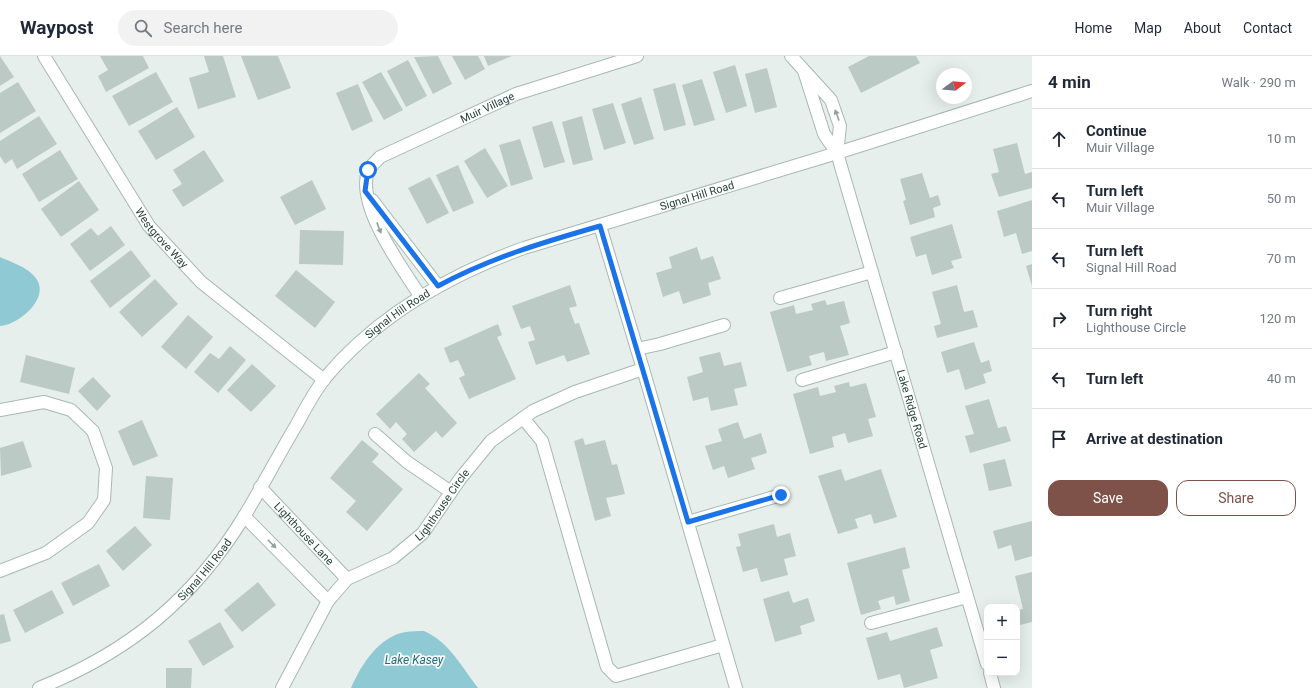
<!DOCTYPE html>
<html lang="en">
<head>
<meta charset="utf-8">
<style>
  body { margin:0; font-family:Roboto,sans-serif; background:#f2f2f3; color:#1f2937 }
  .controls { position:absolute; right:12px; bottom:12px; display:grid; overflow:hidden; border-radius:8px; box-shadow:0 4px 16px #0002 }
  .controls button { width:36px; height:36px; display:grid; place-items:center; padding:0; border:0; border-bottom:1px solid #e0e1e3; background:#fff; color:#1f2937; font:20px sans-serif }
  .compass { position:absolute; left:936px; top:12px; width:36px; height:36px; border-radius:50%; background:#fff; box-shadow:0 4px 16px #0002; rotate:74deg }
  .stop { position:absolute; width:12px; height:12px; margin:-9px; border:3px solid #1a73e8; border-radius:50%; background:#fff }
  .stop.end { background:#1a73e8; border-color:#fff; box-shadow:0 1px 4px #0008 }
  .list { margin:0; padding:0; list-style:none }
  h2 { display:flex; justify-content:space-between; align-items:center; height:52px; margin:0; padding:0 16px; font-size:17px }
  h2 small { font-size:13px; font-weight:400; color:#747a83 }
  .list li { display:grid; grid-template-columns:26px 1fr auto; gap:12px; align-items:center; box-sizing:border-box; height:60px; padding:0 16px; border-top:1px solid #e0e1e3 }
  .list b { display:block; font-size:15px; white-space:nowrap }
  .list p { margin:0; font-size:13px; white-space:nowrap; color:#747a83 }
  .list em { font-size:13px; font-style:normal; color:#747a83 }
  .actions { display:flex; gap:8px; padding:12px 16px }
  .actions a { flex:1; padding:9px 0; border:1px solid #7f5249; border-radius:12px; text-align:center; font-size:14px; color:#7f5249 }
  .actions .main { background:#7f5249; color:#fff }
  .icon { flex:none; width:22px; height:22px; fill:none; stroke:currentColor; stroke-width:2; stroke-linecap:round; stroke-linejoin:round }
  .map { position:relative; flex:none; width:1032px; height:632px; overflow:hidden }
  header { display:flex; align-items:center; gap:24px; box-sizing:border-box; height:56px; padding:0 20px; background:#fff; border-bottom:1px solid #e0e1e3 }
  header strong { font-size:19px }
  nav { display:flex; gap:22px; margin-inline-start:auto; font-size:14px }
  .search { width:280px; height:36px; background:#f2f2f3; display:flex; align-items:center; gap:10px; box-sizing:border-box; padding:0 14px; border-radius:22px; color:#747a83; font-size:15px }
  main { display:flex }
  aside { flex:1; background:#fff }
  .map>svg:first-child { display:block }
</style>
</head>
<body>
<header>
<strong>Waypost</strong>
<div class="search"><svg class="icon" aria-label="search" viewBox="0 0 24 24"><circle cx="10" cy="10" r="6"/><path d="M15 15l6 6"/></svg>Search here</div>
<nav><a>Home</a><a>Map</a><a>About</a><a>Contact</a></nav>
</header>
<main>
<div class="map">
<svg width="1032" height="632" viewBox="0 0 1032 632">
  <rect width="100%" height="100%" fill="#e6efeb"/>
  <g fill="#8ec9d4">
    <path d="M0,201C11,206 27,211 35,221C52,241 19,269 0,270Z"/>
    <path d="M424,575C449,586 462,611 478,632H351C361,609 379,580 406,576C412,575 418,575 424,575Z"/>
  </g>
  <g fill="#bbcac4">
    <polygon points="0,0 14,21 0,30"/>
    <polygon points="100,0 143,0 149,12 106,36 98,20 108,14"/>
    <polygon points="204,0 223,0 236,41 198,53 189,22 209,16"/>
    <polygon points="241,0 278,0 291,32 258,44"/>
    <polygon points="438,0 452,28 433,38 414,1"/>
    <polygon points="452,0 478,0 485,13 465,24"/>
    <polygon points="484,0 512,0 488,10"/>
    <polygon points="869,0 916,0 920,7 861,37 848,11"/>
    <polygon points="408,4 427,40 406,51 387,15"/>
    <polygon points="735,9 747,50 726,57 713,16"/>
    <polygon points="767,12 777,51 755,57 745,18"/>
    <polygon points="156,16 173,46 129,70 112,40"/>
    <polygon points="381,16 403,54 384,64 362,26"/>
    <polygon points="702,23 715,64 694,70 682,29"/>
    <polygon points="18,26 36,55 0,77 0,37"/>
    <polygon points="675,27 686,69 664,75 653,33"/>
    <polygon points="358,28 373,65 352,75 336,37"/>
    <polygon points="641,41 654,83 634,89 621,48"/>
    <polygon points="613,47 626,87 604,94 592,53"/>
    <polygon points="177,51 195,81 156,104 138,75"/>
    <polygon points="39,60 57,88 17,113 12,103 5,108 0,100 0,85"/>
    <polygon points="582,60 593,104 573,109 562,66"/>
    <polygon points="552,65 565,106 544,112 532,71"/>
    <polygon points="520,83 533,123 511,130 499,89"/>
    <polygon points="1017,87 1025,118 1032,116 1032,132 999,141 991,118 999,116 993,93"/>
    <polygon points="485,92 508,130 487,142 464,105"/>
    <polygon points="60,94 78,123 39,146 22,118"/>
    <polygon points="204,94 224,125 183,151 172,134 182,128 173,114"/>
    <polygon points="458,109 474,147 453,156 436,119"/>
    <polygon points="922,117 930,142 938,139 941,149 933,152 935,161 910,169 903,145 906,144 900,123"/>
    <polygon points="430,121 449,157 427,168 408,132"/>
    <polygon points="312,124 326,153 295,169 280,141"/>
    <polygon points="79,125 99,154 61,181 41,153"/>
    <polygon points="1032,144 1032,195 1022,198 1016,177 1004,181 997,155"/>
    <polygon points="952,168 962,202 951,205 954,212 932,219 926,198 916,201 910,181"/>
    <polygon points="111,170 125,189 90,215 70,188 91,172 98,180"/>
    <polygon points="300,174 344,175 343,209 299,208"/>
    <polygon points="697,191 701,204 713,200 721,223 708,227 711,239 683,248 679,235 663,241 656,217 672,212 669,201"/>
    <polygon points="131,194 151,220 110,252 90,225"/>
    <polygon points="1032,208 1032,230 1026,210"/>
    <polygon points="296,214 335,246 315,272 275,240"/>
    <polygon points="155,223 178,248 142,281 119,256"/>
    <polygon points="570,229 577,250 569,252 575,268 579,267 590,298 567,306 564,299 536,309 528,286 535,284 530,270 521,273 512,250"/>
    <polygon points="957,229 964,256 973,254 978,271 937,282 934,270 941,268 932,236"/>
    <polygon points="825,244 827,249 844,245 850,267 840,270 849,299 826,305 824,296 809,300 812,309 787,316 770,256 794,249 796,258 813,254 811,248"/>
    <polygon points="188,259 213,281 186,313 161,291"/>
    <polygon points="498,268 502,279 497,281 516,323 469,343 459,322 465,319 458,304 450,307 444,292"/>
    <polygon points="974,286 981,307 989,304 992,315 983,318 986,327 965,334 959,313 947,317 941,296"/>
    <polygon points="230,290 246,304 218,337 194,316 210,297 219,303"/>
    <polygon points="720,296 724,310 741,306 747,330 734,333 738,349 711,355 708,341 693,345 687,321 703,316 699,301"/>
    <polygon points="26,299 75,312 69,338 20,326"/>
    <polygon points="252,308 276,330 251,356 227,334"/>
    <polygon points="419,317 430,328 425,332 457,367 442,382 436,375 414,396 402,383 407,378 396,366 390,373 376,358"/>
    <polygon points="93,321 111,340 97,355 78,335"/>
    <polygon points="849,326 850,331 866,327 876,361 868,363 873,380 848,387 845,377 832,381 834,391 810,398 793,338 818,331 820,340 836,336 834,330"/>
    <polygon points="989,343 998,372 1006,370 1011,385 970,397 965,380 974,378 965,350"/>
    <polygon points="142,364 158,400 133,410 118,375"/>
    <polygon points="738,366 744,383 761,377 767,397 751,402 755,413 728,422 724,410 713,414 705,390 722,385 718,373"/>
    <polygon points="583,382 585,389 605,384 612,409 617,408 625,438 606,442 611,460 595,465 574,385"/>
    <polygon points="362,384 379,398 372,406 403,433 367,475 346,456 356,445 330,422"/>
    <polygon points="23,385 32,411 1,420 0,392"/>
    <polygon points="1005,403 1012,430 989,435 983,408"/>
    <polygon points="841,413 845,425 881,413 897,461 874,468 871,458 855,463 858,472 838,478 818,420"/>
    <polygon points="146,420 173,422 170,464 143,462"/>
    <polygon points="1032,465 1032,500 1015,505 1011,489 998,493 993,475"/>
    <polygon points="774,468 777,481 790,477 796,500 784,503 788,519 761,526 757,512 743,516 736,491 741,490 738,478"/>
    <polygon points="135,470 152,489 123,515 106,495"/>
    <polygon points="905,491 910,512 902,514 910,545 896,549 894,540 878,545 881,553 861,559 847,507"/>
    <polygon points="99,508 110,530 73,550 61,527"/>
    <polygon points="1032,516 1032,566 1020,569 1017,554 1023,553 1015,520"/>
    <polygon points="258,526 276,549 242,576 224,554"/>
    <polygon points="52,534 64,557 25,577 13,554"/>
    <polygon points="789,535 793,547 808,542 815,565 800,570 802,578 775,586 763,543"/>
    <polygon points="4,558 11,585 0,588 0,559"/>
    <polygon points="220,566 234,591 203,610 188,585"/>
    <polygon points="937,571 943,590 930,594 938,622 904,632 900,618 878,624 866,582 887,576 890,585"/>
    <polygon points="166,612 192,612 191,632 166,632"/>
  </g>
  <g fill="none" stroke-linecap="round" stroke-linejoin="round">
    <defs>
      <g id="minor">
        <path id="s1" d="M44,0L149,170L201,226L324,324"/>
        <polyline points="791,0 831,44 840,70 837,97"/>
        <path id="s2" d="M804,15L824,78L837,97L987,608"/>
        <polyline points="372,144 438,230"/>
        <polyline points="600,170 643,313 736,632"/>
        <path id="s3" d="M421,241C402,212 356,150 368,115C370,110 377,105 380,101L516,38L637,0"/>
        <polyline points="780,242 872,216"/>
        <polyline points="637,293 660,288 724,269"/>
        <polyline points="802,324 896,296"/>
        <polyline points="0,354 44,346 71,354 93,375 106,412 104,444 88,467 46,497 0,515"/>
        <polyline points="523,362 542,385 607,611 616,620 723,589"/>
        <polyline points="375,378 407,406 451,436"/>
        <path id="s4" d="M260,431L347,523"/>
        <polyline points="244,460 328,545"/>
        <polyline points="688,466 781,439"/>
        <polyline points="871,567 967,541"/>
        <polyline points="990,617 994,632"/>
        <path id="s5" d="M39,632C129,596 194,543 245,459C263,429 279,398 297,368C305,353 314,336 325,322C377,260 449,219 524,192L837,97L1032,35"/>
        <path id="s6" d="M282,632L328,545L347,523L393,502L423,477L460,423L491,385L533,355L575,336L643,313"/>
      </g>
    </defs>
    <use href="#minor" stroke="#a8b8b2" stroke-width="14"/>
    <use href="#minor" stroke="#fff" stroke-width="12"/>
  </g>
  <defs><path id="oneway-solid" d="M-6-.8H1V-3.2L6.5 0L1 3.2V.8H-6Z"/></defs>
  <g fill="#92a09c">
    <use href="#oneway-solid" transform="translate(837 59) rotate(-110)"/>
    <use href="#oneway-solid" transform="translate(379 172) rotate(69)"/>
    <use href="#oneway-solid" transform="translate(272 488) rotate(45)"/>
  </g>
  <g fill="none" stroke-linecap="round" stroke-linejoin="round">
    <path stroke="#1a73e8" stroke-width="5" d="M368,114L365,135L438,230C490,202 544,186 600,170L688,466L781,439"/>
  </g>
  <g text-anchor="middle" stroke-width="3.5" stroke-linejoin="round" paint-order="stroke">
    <g font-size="11" fill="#24423a" stroke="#f7fbf9">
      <text dy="4" stroke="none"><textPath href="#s3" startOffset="277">Muir Village</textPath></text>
      <text dy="4" stroke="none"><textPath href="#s5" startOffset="854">Signal Hill Road</textPath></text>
      <text dy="4" stroke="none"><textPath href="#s1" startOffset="217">Westgrove Way</textPath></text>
      <text dy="4" stroke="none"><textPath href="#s5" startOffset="530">Signal Hill Road</textPath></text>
      <text dy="4" stroke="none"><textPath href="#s2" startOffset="356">Lake Ridge Road</textPath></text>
      <text dy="4" stroke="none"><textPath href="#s6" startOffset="251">Lighthouse Circle</textPath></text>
      <text dy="4" stroke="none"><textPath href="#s4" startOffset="64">Lighthouse Lane</textPath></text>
      <text dy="4" stroke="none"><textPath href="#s5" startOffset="206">Signal Hill Road</textPath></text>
    </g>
    <g font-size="12" font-style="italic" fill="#1c6f80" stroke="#f7fbf9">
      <text x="414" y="608">Lake Kasey</text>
    </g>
  </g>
</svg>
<div class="controls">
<button>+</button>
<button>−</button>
</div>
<svg class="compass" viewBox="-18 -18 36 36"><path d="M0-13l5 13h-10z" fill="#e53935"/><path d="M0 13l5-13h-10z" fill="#747a83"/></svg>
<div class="stop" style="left:368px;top:114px"></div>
<div class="stop end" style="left:781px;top:439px"></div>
</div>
<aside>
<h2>4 min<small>Walk · 290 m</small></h2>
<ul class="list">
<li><svg class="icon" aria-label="ahead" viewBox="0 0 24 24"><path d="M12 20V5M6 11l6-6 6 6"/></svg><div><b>Continue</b><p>Muir Village</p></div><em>10 m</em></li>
<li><svg class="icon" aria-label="left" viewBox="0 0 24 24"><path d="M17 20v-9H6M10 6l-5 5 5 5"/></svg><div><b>Turn left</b><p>Muir Village</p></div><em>50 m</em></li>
<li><svg class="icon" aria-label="left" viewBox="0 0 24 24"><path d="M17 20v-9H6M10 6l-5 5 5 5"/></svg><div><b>Turn left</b><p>Signal Hill Road</p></div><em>70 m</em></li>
<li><svg class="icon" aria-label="right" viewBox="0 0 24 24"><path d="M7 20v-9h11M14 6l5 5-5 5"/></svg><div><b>Turn right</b><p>Lighthouse Circle</p></div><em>120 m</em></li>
<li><svg class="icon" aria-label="left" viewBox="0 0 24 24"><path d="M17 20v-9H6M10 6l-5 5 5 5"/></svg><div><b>Turn left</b></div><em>40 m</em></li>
<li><svg class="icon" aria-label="arrive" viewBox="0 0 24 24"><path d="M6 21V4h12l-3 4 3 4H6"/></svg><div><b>Arrive at destination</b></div></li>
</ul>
<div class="actions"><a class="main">Save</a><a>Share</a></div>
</aside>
</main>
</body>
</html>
